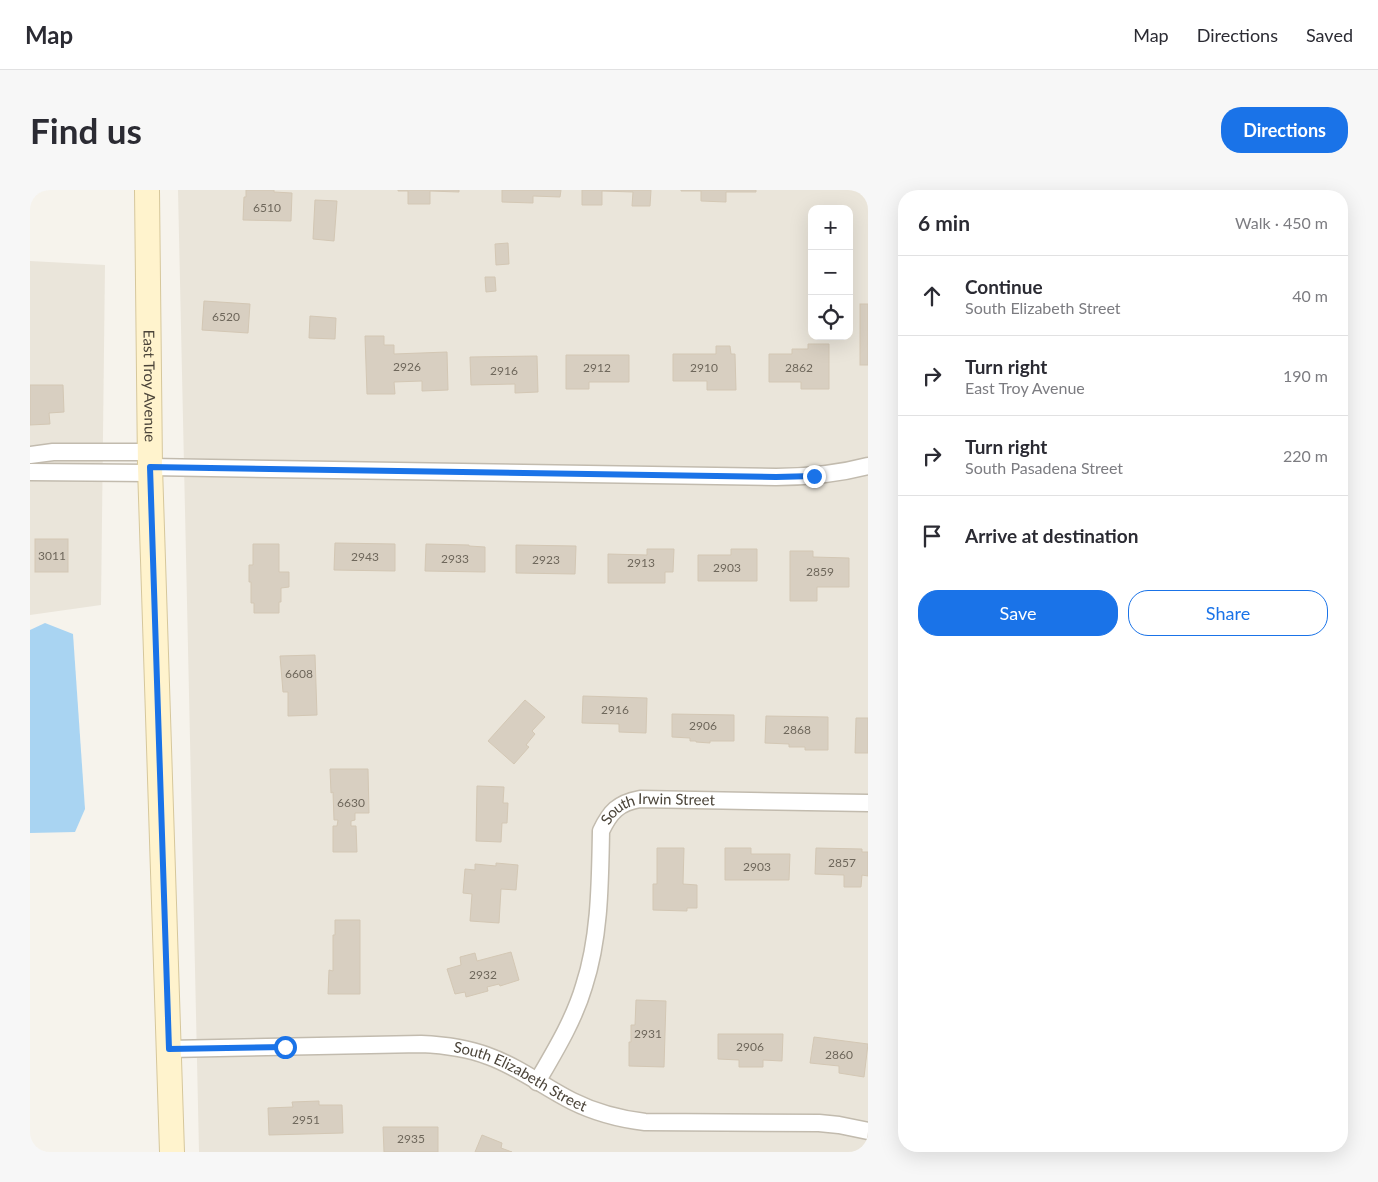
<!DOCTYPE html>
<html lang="en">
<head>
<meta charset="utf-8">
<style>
  body { margin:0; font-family:Lato,sans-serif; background:#f7f7f7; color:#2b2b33 }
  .controls { position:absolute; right:15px; top:15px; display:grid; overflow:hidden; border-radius:10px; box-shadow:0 5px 20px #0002 }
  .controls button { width:45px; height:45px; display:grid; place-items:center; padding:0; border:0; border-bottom:1px solid #e1e1e2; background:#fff; color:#2b2b33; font:25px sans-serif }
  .stop { position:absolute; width:15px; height:15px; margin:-11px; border:4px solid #1a73e8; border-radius:50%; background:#fff }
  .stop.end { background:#1a73e8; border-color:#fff; box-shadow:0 1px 5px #0008 }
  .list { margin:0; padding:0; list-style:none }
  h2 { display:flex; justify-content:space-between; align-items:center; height:65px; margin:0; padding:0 20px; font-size:21px }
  h2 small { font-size:16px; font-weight:400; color:#7c7c81 }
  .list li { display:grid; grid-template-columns:32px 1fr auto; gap:15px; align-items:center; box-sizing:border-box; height:80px; padding:0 20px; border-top:1px solid #e1e1e2 }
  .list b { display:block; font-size:19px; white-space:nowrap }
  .list p { margin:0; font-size:16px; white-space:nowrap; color:#7c7c81 }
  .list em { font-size:16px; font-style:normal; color:#7c7c81 }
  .actions { display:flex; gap:10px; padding:15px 20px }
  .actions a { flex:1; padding:11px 0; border:1px solid #1a73e8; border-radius:20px; text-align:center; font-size:18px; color:#1a73e8 }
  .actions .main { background:#1a73e8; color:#fff }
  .icon { flex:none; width:28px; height:28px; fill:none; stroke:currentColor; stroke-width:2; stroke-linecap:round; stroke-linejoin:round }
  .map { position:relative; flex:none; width:838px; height:962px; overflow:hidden; border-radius:20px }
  header { display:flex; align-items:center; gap:30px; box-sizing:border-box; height:70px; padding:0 25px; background:#fff; border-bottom:1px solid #e1e1e2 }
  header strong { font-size:24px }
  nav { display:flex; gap:28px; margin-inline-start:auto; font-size:18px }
  .intro { display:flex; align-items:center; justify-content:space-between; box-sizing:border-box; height:120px; padding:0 30px }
  h1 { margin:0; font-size:35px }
  .button { padding:12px 22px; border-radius:20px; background:#1a73e8; color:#fff; font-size:18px; font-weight:700 }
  main { display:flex; gap:30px; padding:0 30px }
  aside { flex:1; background:#fff; border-radius:20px; box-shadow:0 5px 20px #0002 }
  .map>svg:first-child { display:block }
</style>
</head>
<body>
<header>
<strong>Map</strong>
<nav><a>Map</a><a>Directions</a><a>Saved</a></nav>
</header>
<div class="intro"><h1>Find us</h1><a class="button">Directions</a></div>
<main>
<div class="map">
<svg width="838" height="962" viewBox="0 0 838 962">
  <rect width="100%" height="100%" fill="#f6f3ec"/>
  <g fill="#eae5da" fill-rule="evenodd">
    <path d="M148,0H838V962H169ZM782,19H819V146H782Z"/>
    <polygon points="0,71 75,75 71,415 0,425"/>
  </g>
  <polygon fill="#a9d4f2" points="15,433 43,444 55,619 45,642 0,643 0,440"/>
  <g fill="#d8cfc1" stroke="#d3c7b4">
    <polygon points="216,0 244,0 244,2 262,3 261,31 213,30 214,7 216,7"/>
    <polygon points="368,0 429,0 429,2 400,1 400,14 378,14 378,1 368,1"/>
    <polygon points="472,0 531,0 530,7 503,6 503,13 472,12"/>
    <polygon points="552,0 621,0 620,16 602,16 603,2 572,1 572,15 552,15"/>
    <polygon points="651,0 726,0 726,2 696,2 696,12 671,11 671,1 651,1"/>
    <polygon points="285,10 307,11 304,51 283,49"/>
    <polygon points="478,53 479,74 466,75 465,54"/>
    <polygon points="455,87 465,87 466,101 456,102"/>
    <polygon points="174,111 220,114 218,143 172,140"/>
    <rect x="830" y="114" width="8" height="61"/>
    <polygon points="280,126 306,128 305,149 279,148"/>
    <polygon points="335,146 354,146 354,155 364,155 364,164 417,162 418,200 392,201 392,191 364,192 365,204 337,204"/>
    <polygon points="778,154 799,154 799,199 771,199 771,192 739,192 739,164 762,164 762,159 778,159"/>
    <polygon points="686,156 700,156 701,164 705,164 706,200 677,200 677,191 643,191 643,164 686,164"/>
    <polygon points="536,165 599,165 599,192 559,192 559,199 536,199"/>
    <polygon points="507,166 508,202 485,203 485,194 441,195 440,167"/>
    <polygon points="0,195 33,195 34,222 19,223 20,234 0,235"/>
    <rect x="5" y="349" width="33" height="33"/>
    <polygon points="305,353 365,354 365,381 304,380"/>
    <polygon points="223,354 249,354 249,382 259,382 259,397 251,398 251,412 249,412 249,423 224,423 224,413 221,413 221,392 219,392 219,375 223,375"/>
    <polygon points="396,354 439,355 439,356 455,357 455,382 395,381"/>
    <polygon points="486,355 546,356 545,384 486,383"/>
    <polygon points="617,359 644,359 643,382 635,382 635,393 578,393 578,364 617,365"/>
    <polygon points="701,359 727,359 727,391 668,391 668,365 701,365"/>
    <polygon points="760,361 783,361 783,367 819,368 819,397 787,397 787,411 760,411"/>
    <polygon points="285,465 287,525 258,526 258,502 253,502 250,466"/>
    <polygon points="553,506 617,508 616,543 589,542 589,534 552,533"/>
    <polygon points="495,510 515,527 502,541 505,544 496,555 499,557 484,574 458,551"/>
    <polygon points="642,524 704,525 704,551 680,551 680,553 666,552 666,551 660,551 660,548 642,547"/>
    <polygon points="736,526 798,527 798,560 775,560 775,557 759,557 759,554 735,553"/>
    <polygon points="826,528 838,528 838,563 825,563"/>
    <polygon points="300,579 338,579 339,623 325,623 325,630 321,631 321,636 326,636 327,662 303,662 303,636 307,636 308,630 304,630 303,602 301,603"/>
    <polygon points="447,596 474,597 473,613 478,613 477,633 472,633 471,652 446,651"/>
    <polygon points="627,658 654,658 653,694 667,695 667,718 657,718 657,721 623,720 623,694 627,694"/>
    <polygon points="695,658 721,658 721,664 760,664 759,690 695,690"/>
    <polygon points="786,658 832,659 832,662 838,662 838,686 832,685 831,697 814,697 814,685 785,684"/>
    <polygon points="466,673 488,675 486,700 471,699 469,733 440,731 442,704 433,703 435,679 445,680 445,674 466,676"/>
    <polygon points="305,730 330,730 330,804 298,804 299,780 303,781 303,745 305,745"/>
    <polygon points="481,762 489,790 470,796 469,794 457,797 458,801 436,807 435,802 425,804 417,779 431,775 430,767 445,763 447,771"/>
    <polygon points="606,810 636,811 634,877 599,876 599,852 601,852 601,835 605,835"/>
    <polygon points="688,844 753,844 752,871 733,870 733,877 709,877 709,870 688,869"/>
    <polygon points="784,847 838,854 834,887 809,883 809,876 780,873"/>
    <polygon points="289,911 289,915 312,915 313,943 239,945 238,918 263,917 262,912"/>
    <polygon points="353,937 408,937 408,962 354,962"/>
    <polygon points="452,945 472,953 471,958 482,962 445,962"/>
  </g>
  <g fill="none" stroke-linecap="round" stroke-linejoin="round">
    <defs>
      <g id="street">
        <polyline points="0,265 23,262 120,262"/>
        <path d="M120,277L746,287C777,287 808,284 838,276"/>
        <polyline points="0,282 120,283"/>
        <path id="s1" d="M139,859L391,854C414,855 437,858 458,866C489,877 514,897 542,911C566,923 590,929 615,932L789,933L809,935L838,941"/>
        <path id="s2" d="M507,892C525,861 544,830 554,796C570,747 570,693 571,641C580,622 588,613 610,609L838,613"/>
      </g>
      <g id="secondary">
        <path id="s3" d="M117,0L120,277L142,962"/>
      </g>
    </defs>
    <use href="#street" stroke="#c2bbae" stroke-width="19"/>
    <use href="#secondary" stroke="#d6c79b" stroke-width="26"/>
    <use href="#street" stroke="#fff" stroke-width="16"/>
    <use href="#secondary" stroke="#fff3cd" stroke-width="24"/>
  </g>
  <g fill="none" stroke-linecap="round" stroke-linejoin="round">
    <polyline stroke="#1a73e8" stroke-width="6" points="255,857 139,859 120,277 746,287 784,286"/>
  </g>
  <g text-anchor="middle" stroke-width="5" stroke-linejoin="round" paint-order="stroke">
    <g font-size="12" fill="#6e675b">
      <text x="237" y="22">6510</text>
      <text x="196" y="131">6520</text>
      <text x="377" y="181">2926</text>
      <text x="567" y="182">2912</text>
      <text x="674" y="182">2910</text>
      <text x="769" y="182">2862</text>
      <text x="474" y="185">2916</text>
      <text x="22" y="370">3011</text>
      <text x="335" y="371">2943</text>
      <text x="425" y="373">2933</text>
      <text x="516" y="374">2923</text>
      <text x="611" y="377">2913</text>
      <text x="697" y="382">2903</text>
      <text x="790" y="386">2859</text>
      <text x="269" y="488">6608</text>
      <text x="585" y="524">2916</text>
      <text x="673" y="540">2906</text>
      <text x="767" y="544">2868</text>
      <text x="321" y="617">6630</text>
      <text x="812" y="677">2857</text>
      <text x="727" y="681">2903</text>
      <text x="453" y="789">2932</text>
      <text x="618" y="848">2931</text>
      <text x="720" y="861">2906</text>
      <text x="809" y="869">2860</text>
      <text x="276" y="934">2951</text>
      <text x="381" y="953">2935</text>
    </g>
    <g font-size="15" fill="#4b4439" stroke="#fff">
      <text dy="5" stroke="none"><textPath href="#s3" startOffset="196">East Troy Avenue</textPath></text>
      <text dy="5" stroke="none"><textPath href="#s2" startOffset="332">South Irwin Street</textPath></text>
      <text dy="5" stroke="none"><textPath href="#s1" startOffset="358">South Elizabeth Street</textPath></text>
    </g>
  </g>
</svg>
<div class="controls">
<button>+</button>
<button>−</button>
<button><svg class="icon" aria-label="locate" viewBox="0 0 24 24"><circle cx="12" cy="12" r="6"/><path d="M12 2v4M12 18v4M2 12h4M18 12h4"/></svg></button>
</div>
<div class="stop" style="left:255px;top:857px"></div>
<div class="stop end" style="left:784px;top:286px"></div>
</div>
<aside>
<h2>6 min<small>Walk · 450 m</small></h2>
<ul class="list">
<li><svg class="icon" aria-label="ahead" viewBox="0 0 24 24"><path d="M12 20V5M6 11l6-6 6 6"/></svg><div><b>Continue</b><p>South Elizabeth Street</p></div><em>40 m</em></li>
<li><svg class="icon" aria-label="right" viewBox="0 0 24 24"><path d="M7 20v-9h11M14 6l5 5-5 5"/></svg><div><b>Turn right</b><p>East Troy Avenue</p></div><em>190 m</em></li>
<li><svg class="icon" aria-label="right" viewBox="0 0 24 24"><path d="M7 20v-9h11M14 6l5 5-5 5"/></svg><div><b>Turn right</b><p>South Pasadena Street</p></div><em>220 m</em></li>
<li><svg class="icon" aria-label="arrive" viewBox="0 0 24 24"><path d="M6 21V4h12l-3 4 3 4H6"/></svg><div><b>Arrive at destination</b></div></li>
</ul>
<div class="actions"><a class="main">Save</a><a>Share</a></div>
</aside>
</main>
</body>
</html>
